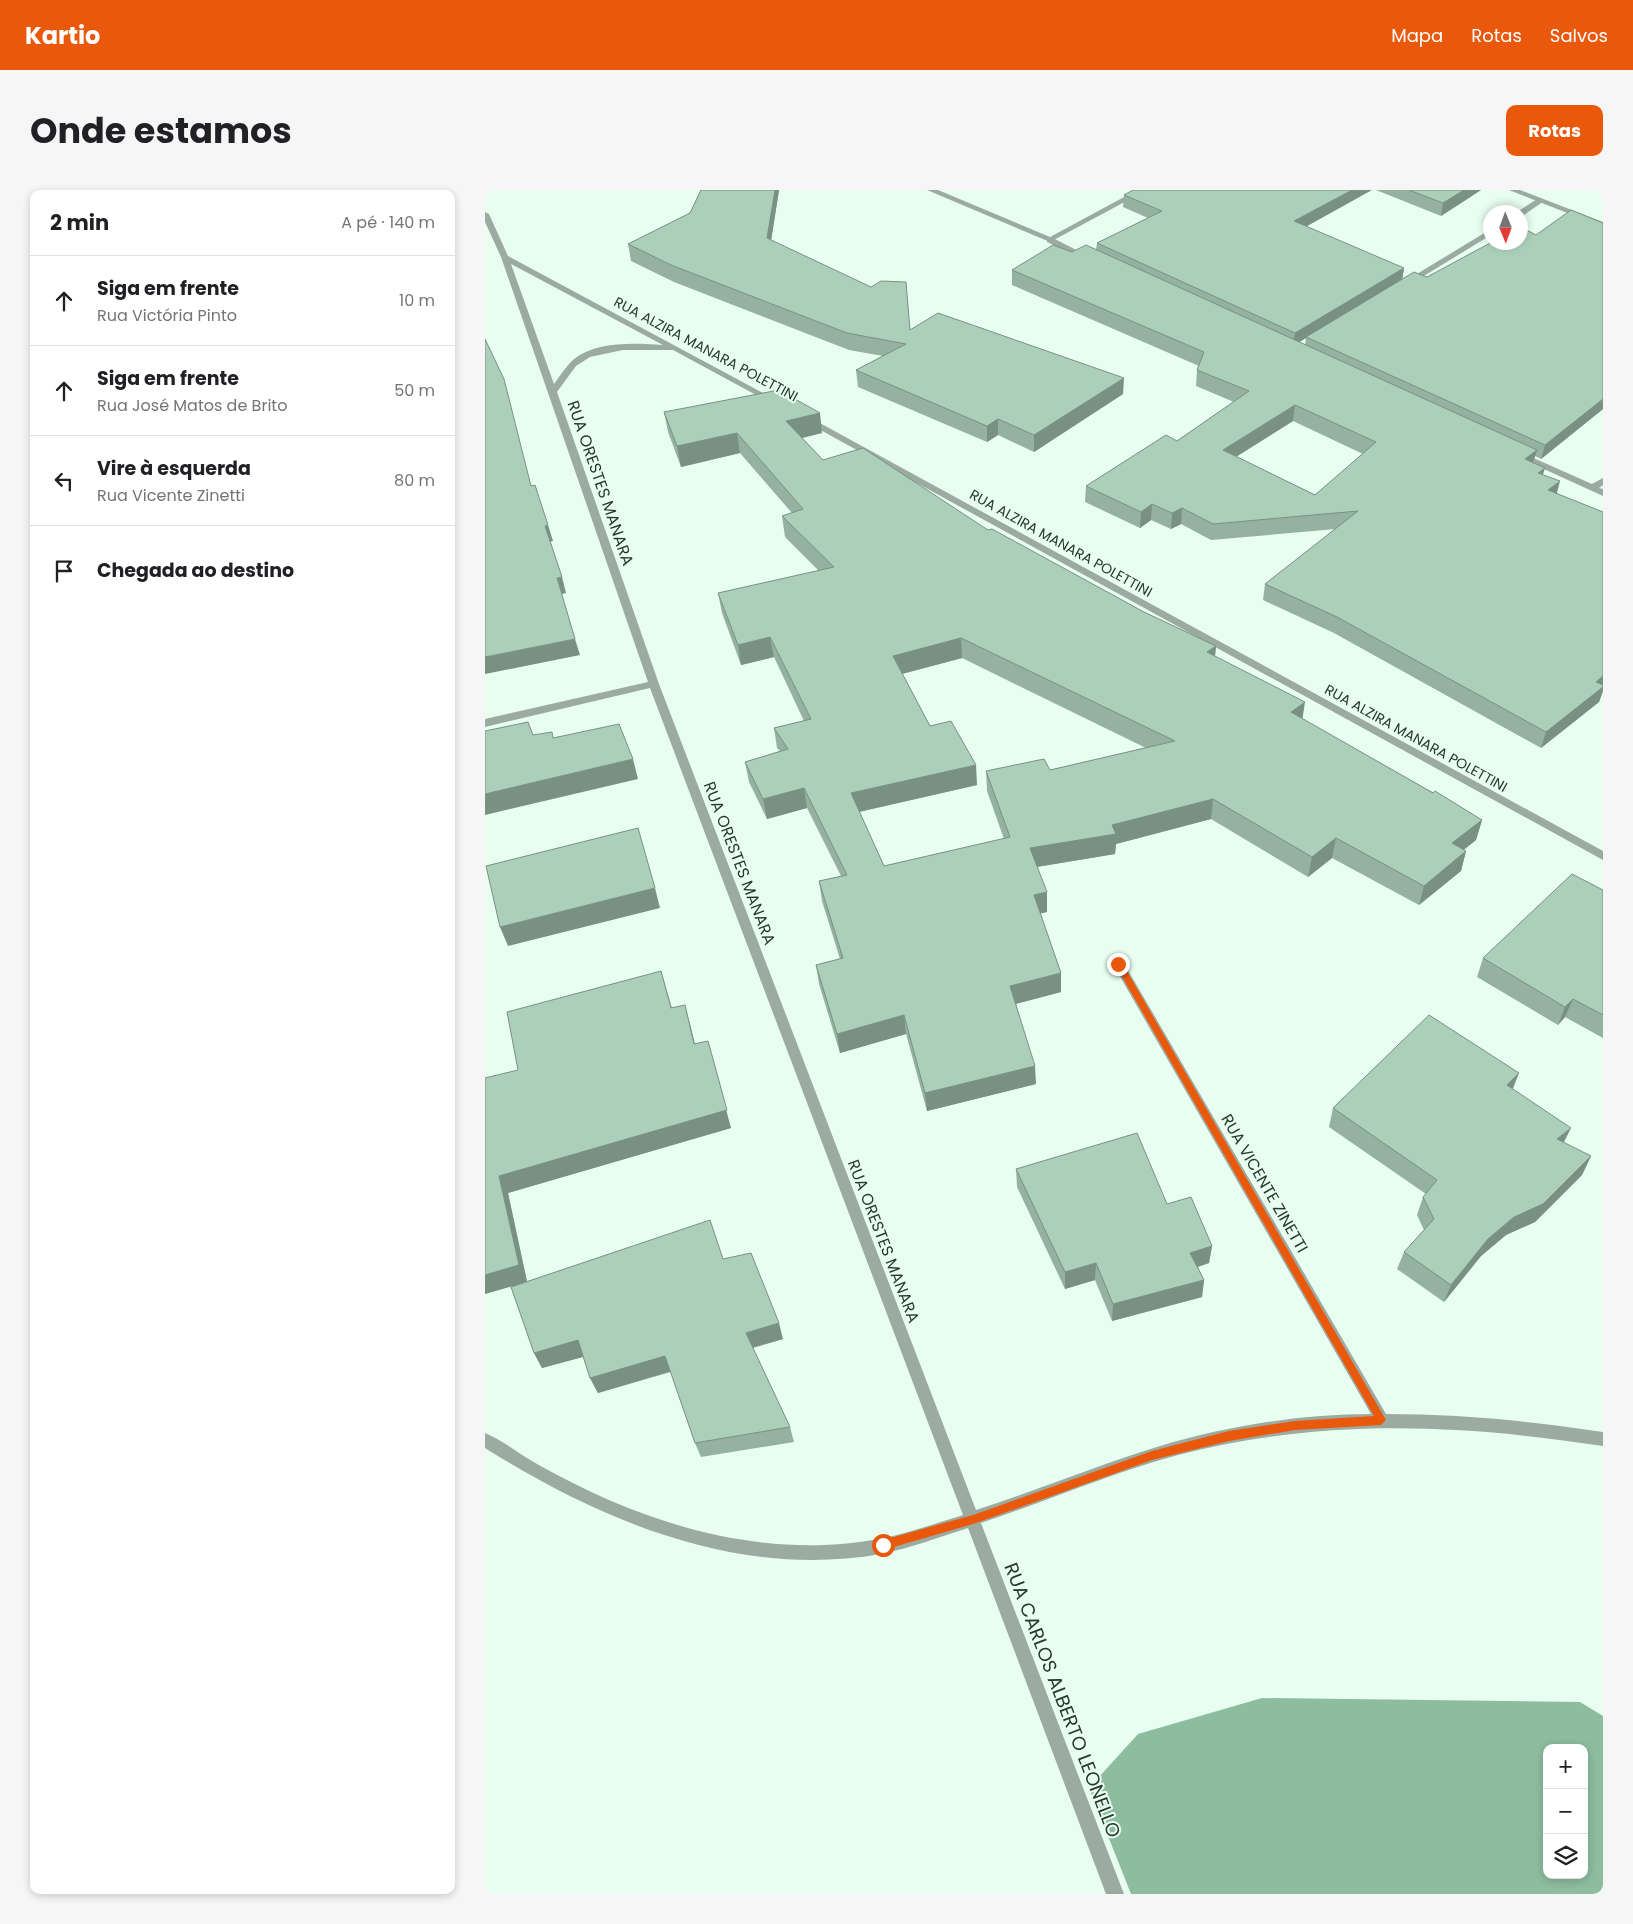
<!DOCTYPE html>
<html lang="pt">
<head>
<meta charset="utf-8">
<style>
  body { margin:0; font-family:Poppins,sans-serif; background:#f6f6f6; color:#202124 }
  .controls { position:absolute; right:15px; bottom:15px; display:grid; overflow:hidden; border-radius:10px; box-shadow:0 2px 8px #0003 }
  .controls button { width:45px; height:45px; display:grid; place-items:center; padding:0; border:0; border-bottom:1px solid #e0e0e0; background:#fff; color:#202124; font:25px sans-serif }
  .compass { position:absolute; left:998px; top:15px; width:45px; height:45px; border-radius:50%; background:#fff; box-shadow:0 2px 8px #0003; rotate:179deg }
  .stop { position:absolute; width:15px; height:15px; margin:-11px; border:4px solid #ea580c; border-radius:50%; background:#fff }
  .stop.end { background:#ea580c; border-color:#fff; box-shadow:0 1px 5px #0008 }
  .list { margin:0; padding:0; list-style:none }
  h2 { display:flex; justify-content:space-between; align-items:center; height:65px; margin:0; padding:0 20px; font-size:21px }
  h2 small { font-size:16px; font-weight:400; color:#757577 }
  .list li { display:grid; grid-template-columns:32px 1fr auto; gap:15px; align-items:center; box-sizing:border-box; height:90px; padding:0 20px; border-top:1px solid #e0e0e0 }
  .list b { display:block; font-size:19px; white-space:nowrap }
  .list p { margin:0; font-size:16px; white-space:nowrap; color:#757577 }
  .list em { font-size:16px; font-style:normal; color:#757577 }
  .icon { flex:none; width:28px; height:28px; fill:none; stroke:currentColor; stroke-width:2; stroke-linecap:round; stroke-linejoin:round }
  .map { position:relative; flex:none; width:1118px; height:1704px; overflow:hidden; border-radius:10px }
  header { display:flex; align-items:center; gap:30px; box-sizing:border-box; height:70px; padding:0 25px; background:#ea580c; color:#fff }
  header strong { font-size:24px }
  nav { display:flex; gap:28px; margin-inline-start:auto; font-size:18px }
  .intro { display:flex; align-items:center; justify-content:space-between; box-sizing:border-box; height:120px; padding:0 30px }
  h1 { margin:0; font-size:35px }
  .button { padding:12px 22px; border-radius:10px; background:#ea580c; color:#fff; font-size:18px; font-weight:700 }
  main { display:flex; gap:30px; padding:0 30px }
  aside { flex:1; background:#fff; border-radius:10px; box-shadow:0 2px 8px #0003 }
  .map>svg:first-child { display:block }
</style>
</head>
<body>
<header>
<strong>Kartio</strong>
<nav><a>Mapa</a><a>Rotas</a><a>Salvos</a></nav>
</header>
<div class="intro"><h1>Onde estamos</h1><a class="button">Rotas</a></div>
<main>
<aside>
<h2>2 min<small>A pé · 140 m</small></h2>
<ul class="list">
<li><svg class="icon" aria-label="ahead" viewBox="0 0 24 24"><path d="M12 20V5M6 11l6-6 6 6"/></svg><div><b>Siga em frente</b><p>Rua Victória Pinto</p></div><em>10 m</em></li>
<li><svg class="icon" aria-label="ahead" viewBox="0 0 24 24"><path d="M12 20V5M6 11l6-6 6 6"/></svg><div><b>Siga em frente</b><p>Rua José Matos de Brito</p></div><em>50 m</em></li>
<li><svg class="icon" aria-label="left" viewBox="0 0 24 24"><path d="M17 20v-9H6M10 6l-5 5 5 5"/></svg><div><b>Vire à esquerda</b><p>Rua Vicente Zinetti</p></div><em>80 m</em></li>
<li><svg class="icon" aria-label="arrive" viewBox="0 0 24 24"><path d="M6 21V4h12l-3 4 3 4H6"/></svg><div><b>Chegada ao destino</b></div></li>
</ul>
</aside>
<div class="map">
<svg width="1118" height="1704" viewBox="0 0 1118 1704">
  <rect width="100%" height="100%" fill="#e8fef0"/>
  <path fill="#8dbc9f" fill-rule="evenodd" d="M777,1508L1095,1512L1118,1526V1704H646L604,1598L653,1544ZM1062,1558H1099V1685H1062Z"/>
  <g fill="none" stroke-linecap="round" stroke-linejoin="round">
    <g fill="#9caba1" fill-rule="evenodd">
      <polygon points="1052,9 1059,11 1039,25 1036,25 1036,22 1032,22"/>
      <path d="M0,22L4,24L23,66L295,212L291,215L288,214L188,160H138L105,167L91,176L72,202L174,494L491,1320C553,1300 613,1275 675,1256C743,1236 815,1224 886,1224L629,776L627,773L629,770H637L901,1224C974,1224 1046,1231 1118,1242V1256C972,1234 837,1228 693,1265C626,1283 562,1311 496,1333L639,1704H621L483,1338C455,1347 425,1358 396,1364C254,1389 118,1332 0,1258V1243C15,1249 29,1260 42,1268C60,1279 78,1288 96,1297C187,1342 296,1369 398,1348C425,1343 451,1333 478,1325L165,498L0,537V529L163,492L16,67L0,32ZM26,74L178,155C149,153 112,151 89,169C81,176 75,186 69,194Z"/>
      <polygon points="1006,39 1006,45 924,95 917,93"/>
      <polygon points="562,48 568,48 607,68 600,70 562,52"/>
      <polygon points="322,226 1118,661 1118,670 319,231 318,229"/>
      <polygon points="1033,261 1107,294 1118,288 1118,295 1114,298 1118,299 1118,306 1030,266 1028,264"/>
    </g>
    <g fill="#9caba1" fill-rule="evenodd">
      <polygon points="442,0 453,0 565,47 652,0 662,0 565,52"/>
      <polygon points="1024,0 1035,0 1118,32 1118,37"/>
    </g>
  </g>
  <g fill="#94b29f" fill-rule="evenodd">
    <polygon points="216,0 294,0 286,50 425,140 638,204 549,262 513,245 502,252 373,197 371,180 398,166 364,160 189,92 146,71 143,54 205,23"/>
    <polygon points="891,0 996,0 956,26"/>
    <path d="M639,5L919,78L917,89L942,87L1051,45L1118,33V219L1056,269L1050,266L1048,273L1072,304L1118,322V501L1114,512L1056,558L849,443L778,410L780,394L851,339L726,350L696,334L686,339L666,330L655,338L600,312L601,296L692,251L749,212L711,196L712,180L714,176L527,95V80L587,62L611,60L612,53L663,28L638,17ZM821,148L820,155L814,152ZM808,231L878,264L830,305L751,267Z"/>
    <path d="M179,222L337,243L317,248L338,270L503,340L659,422L731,456L730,466L817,529L997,630L991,650L979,660L981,661L976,681L934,715L847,668L823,687L726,629L631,654L630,664L552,677L562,722L555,723L576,783V802L531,814L551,894L442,921L421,844L355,863L334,794L331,775L355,769L337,711L334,691L356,686L322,618L282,629L264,592L260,572L295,561L292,558L289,538L319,531L289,467L256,475L237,423L233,403L334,381L300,347L297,326L307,323L255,263L196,277L183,242ZM477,468L661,558L565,580L501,581L502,601L519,649L399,676L374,622L492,595L445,536L417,484Z"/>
    <polygon points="1118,700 1118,848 1080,827 1073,835 992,787 998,768"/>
    <polygon points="176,781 187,818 205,834 210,854 246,938 23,1003 42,1091 238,1069 298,1149 268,1158 305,1237 309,1252 216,1267 210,1253 186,1182 113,1203 105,1188 98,1167 57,1178 49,1163 27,1096 0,1104 33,880"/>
    <polygon points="1028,899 1079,953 1106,966 1097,985 1050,1032 1021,1045 996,1066 959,1112 912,1079 919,1062 939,1040 932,1025 938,1007 941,1004 844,937 848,918"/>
    <polygon points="531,979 682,1014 727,1056 724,1073 713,1077 719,1090 717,1107 627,1131 610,1090 580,1099 532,997"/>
  </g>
  <g fill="#789182">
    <polygon points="290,0 294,0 284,64 282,48"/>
    <polygon points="867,0 887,0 808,44 809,31"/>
    <polygon points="979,0 996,0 956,26 958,13"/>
    <polygon points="919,78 917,91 821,147 821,148 808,156 810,143"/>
    <polygon points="639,188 638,204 549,262 549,245"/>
    <polygon points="1118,209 1118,219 1056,269 1060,255"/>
    <polygon points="810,215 808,231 736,276 738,260"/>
    <polygon points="335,223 337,243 304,251 301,231"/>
    <polygon points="513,229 513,245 502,252 502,236"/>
    <polygon points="252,243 255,263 196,277 192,256"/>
    <polygon points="1052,260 1047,276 1040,269"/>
    <polygon points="1060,278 1055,294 1053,283"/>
    <polygon points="1075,291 1071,307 1063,300"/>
    <polygon points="667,314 666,330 655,338 656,322"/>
    <polygon points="697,318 696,334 686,339 687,323"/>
    <polygon points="63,335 68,351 65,352 60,336"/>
    <polygon points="77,387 81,403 77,404 72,388"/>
    <polygon points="285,447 289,467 256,475 253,455"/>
    <polygon points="476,448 477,468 409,486 408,466"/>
    <polygon points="90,449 95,465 0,484 0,467"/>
    <polygon points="731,456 729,476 722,462"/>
    <polygon points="1118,486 1118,501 1114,512 1056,558 1061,542"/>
    <polygon points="820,512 817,532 806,522"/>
    <polygon points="148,569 153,589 0,625 0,604"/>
    <polygon points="491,575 492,595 369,623 366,603"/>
    <polygon points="319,598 322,618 282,629 278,609"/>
    <polygon points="728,609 726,629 631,654 630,664 545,678 545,658 627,635"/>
    <polygon points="997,630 991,650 961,673 967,653"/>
    <polygon points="851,648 847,668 823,687 827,667"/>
    <polygon points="981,661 976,681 934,715 939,696"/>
    <polygon points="170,698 175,718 23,756 15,737"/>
    <polygon points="562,702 562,722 549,725 549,705"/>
    <polygon points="576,783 576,802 526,815 525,796"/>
    <polygon points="1088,809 1080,827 1073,835 1080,817"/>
    <polygon points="200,815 205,834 214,873 209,854"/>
    <polygon points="419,825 421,844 355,863 352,844"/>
    <polygon points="223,851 246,938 23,1003 42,1092 0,1104 0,1085 14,986"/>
    <polygon points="550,876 551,894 442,921 440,903"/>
    <polygon points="1034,883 1027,901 1022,895"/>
    <polygon points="1086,938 1077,956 1072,949"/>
    <polygon points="1106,966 1097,985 1050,1032 1021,1045 996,1066 959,1112 966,1095 1003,1049 1029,1027"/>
    <polygon points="727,1056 724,1073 703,1080 705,1063"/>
    <polygon points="611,1073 610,1090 580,1099 580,1082"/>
    <polygon points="719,1090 717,1107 627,1131 628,1114"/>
    <polygon points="294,1133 298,1149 266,1158 261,1143"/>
    <polygon points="93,1150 101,1166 57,1178 49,1163"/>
    <polygon points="180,1166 186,1181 113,1203 105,1188"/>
  </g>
  <g fill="#accfb9" stroke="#789182" fill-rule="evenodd">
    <polygon points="216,0 290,0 282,48 386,97 396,91 421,92 425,140 453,123 639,188 549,245 513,229 502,236 371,180 421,154 362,143 186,75 143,54 205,23"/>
    <polygon points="648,0 867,0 809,31 919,78 810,143 612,53 677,21 639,5"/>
    <polygon points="924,0 979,0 958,13"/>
    <polygon points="1086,20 1118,33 1118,209 1060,255 821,147 929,82 942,87 1007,52 1036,52 1036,37 1051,45"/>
    <path d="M568,55L587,62L601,55L1052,260L1040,269L1060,278L1053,283L1075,291L1063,300L1118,322V486L1111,492L1118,495V497L1061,542L852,427L780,394L873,321L728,334L697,318L687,323L667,314L656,322L601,296L681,245L692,251L764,201L712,180L719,162L527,80ZM810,215L891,252L830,305L738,260Z"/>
    <polygon points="0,149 19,189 46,296 50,295 63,335 60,336 77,387 72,388 90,449 0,467"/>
    <path d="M294,200L335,223L301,231L338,270L378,258L503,340L507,339L659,422L731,456L722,462L820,512L806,522L948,603L950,601L997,630L967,653L981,661L939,696L851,648L827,667L728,609L627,635L631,644L545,658L562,702L549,705L576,783L525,796L550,876L440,903L419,825L352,844L331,775L358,768L334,691L362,685L319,598L278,609L260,572L303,559L289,538L326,529L285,447L253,455L233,403L349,377L297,326L318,319L252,243L192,256L179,222ZM476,448L690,551L565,580L559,569L501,581L525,647L399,676L366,603L491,575L466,531L445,536L408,466Z"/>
    <polygon points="43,532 48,545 67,542 68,548 134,534 148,569 0,604 0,541"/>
    <polygon points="153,638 170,698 15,737 1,676"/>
    <polygon points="1087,684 1118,700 1118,825 1088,809 1080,817 998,768"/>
    <polygon points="176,781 186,818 200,815 209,854 223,851 242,920 14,986 34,1075 0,1085 0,888 33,880 22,822"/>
    <polygon points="944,825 1034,883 1022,895 1086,938 1072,949 1106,966 1058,1014 1029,1027 1003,1049 966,1095 919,1062 949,1029 938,1007 952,990 848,918"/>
    <polygon points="652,943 682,1014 706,1007 727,1056 705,1063 719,1090 628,1114 611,1073 580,1082 531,979"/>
    <polygon points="225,1030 238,1069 266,1063 294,1133 261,1143 305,1237 210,1253 180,1166 105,1188 93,1150 49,1163 26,1097"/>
  </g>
  <polygon fill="#ea580c" points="633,770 636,771 901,1230 896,1235 810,1240 744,1251 667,1270 488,1334 398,1360 393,1355 398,1350 488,1325 667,1261 744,1241 810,1231 889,1226 631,776 629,774"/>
  <g text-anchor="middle" stroke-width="4" stroke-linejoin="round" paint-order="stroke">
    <g font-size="14" fill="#29372e" stroke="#e8fef0">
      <text transform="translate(221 159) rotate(28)" y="5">RUA ALZIRA MANARA POLETTINI</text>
      <text transform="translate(576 353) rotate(29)" y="5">RUA ALZIRA MANARA POLETTINI</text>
      <text transform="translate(931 548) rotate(29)" y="5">RUA ALZIRA MANARA POLETTINI</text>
    </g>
    <g font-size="16" fill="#29372e" stroke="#e8fef0">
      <text transform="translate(116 293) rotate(71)" y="6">RUA ORESTES MANARA</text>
      <text transform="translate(255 673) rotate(69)" y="6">RUA ORESTES MANARA</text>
      <text transform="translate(780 993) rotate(60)" y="6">RUA VICENTE ZINETTI</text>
      <text transform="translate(399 1051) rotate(69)" y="6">RUA ORESTES MANARA</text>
    </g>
    <g font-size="19" fill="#29372e" stroke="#e8fef0">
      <text transform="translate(578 1510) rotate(69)" y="7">RUA CARLOS ALBERTO LEONELLO</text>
    </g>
  </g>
</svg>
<div class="controls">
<button>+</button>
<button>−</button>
<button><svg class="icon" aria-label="layers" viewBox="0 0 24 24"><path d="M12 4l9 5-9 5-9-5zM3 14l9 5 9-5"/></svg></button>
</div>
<svg class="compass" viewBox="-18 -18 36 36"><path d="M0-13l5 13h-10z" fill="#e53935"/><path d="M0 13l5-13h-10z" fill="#757577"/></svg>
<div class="stop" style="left:398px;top:1355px"></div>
<div class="stop end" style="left:633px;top:774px"></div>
</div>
</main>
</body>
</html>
